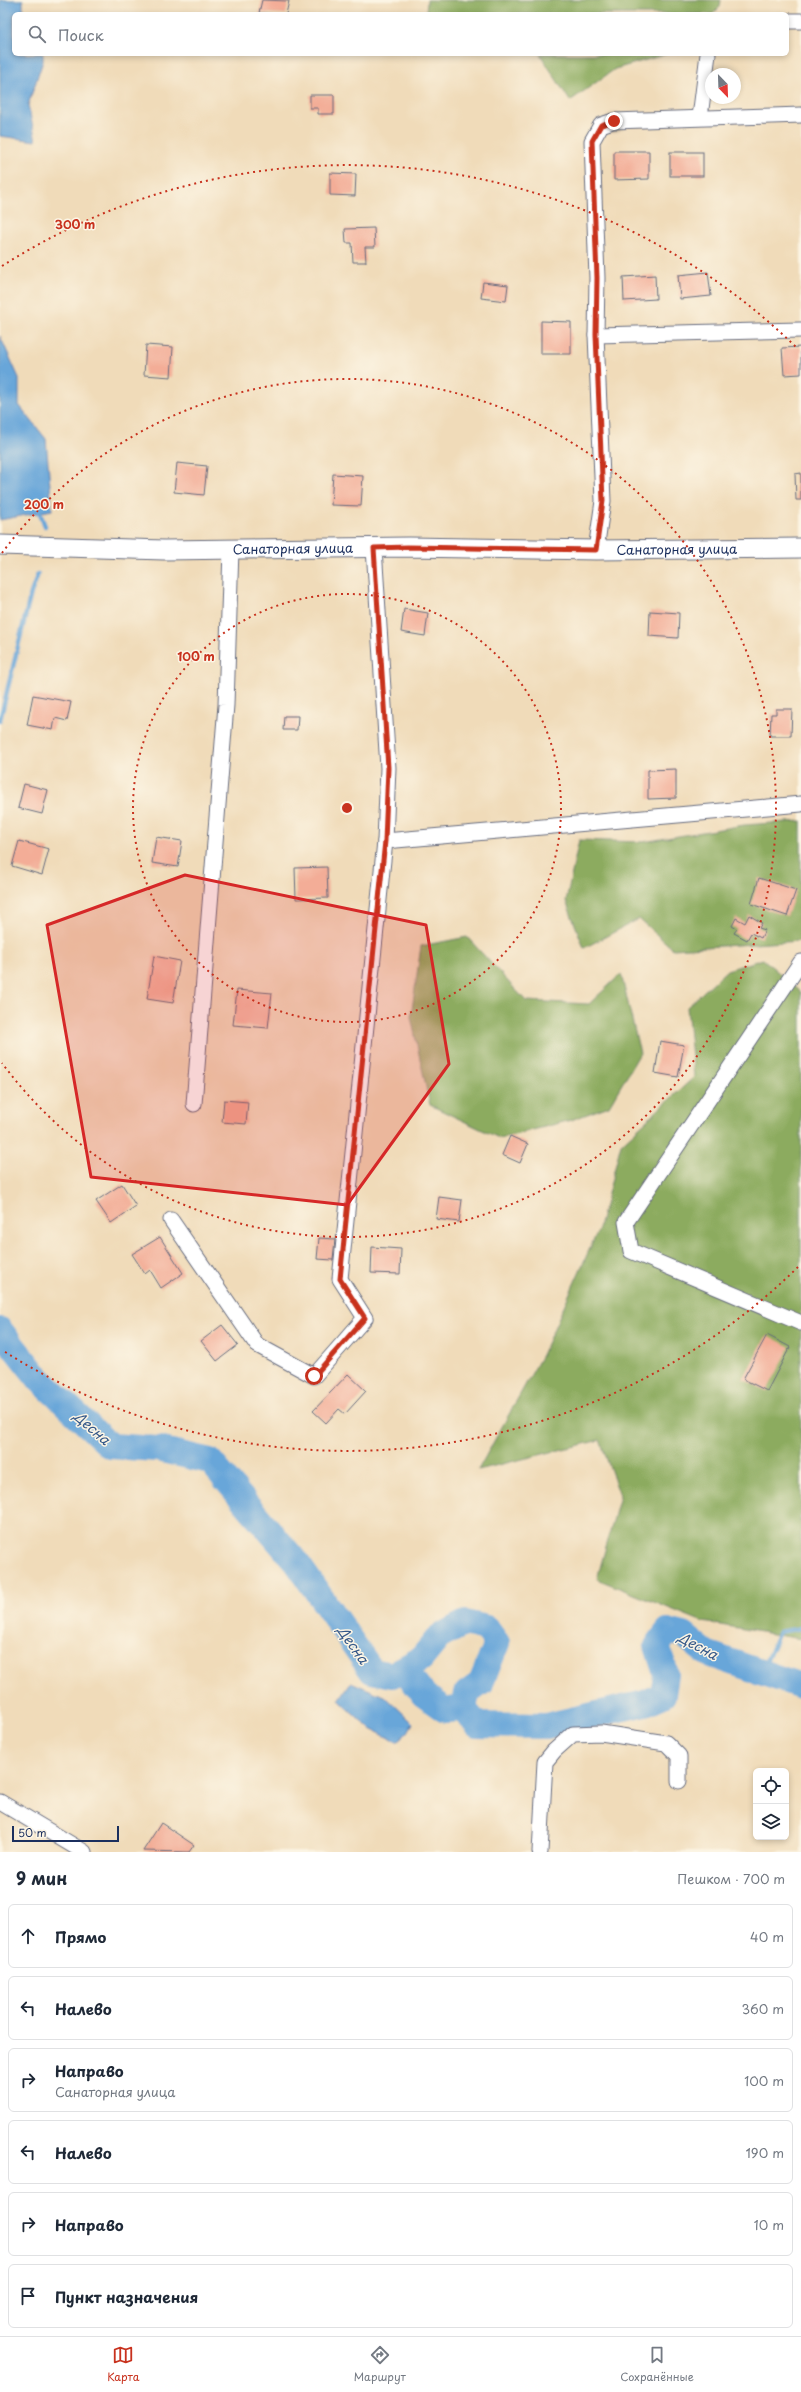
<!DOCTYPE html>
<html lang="ru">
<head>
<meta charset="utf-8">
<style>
  body { margin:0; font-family:"Playpen Sans",sans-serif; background:#f2f2f3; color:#1f2937 }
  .controls { position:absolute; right:12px; bottom:12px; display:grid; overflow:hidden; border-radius:6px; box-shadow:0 2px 6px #0003 }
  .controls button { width:36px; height:36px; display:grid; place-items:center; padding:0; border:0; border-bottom:1px solid #e0e1e3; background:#fff; color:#1f2937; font:20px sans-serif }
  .compass { position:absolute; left:705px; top:68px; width:36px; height:36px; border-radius:50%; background:#fff; box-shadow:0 2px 6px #0003; rotate:157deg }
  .scale { position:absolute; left:12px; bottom:10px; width:107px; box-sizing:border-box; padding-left:4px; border:2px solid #1b2f5e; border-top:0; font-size:11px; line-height:14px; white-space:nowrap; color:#1b2f5e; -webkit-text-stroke:3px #fcf5e5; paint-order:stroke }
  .stop { position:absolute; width:12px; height:12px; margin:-9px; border:3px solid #c8321e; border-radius:50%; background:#fff }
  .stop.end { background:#c8321e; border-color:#fff; box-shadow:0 1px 4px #0008 }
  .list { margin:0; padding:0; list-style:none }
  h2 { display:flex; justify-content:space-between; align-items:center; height:52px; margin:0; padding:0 16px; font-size:17px }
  h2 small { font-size:13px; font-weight:400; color:#747a83 }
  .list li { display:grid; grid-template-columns:26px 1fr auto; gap:12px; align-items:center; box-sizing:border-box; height:64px; margin:0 8px 8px; padding:0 8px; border:1px solid #e0e1e3; border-radius:6px }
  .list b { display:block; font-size:15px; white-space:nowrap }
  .list p { margin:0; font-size:13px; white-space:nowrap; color:#747a83 }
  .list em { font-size:13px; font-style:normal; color:#747a83 }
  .icon { flex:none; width:22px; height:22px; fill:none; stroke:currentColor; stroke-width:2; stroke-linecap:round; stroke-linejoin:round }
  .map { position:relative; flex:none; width:801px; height:1852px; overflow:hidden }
  .search { position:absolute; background:#fff; box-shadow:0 2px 6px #0003; left:12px; right:12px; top:12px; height:44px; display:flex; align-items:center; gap:10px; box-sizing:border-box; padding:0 14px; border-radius:6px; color:#747a83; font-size:15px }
  .sheet { height:484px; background:#fff }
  nav { display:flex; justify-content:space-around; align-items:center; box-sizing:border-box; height:56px; border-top:1px solid #e0e1e3; background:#fff; font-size:11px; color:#747a83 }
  nav a { display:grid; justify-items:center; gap:2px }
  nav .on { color:#c8321e }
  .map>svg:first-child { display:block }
</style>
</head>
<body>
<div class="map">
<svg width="801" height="1852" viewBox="0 0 801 1852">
  <rect width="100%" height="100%" fill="#fcf5e5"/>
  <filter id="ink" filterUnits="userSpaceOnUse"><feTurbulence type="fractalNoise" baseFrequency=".025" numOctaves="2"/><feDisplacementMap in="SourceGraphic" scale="8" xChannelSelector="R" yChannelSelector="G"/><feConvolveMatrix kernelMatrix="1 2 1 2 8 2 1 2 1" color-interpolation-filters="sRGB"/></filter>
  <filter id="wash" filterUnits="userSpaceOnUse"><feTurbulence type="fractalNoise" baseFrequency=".012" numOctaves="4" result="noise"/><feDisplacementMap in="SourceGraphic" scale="16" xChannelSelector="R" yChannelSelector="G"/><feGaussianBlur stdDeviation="0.9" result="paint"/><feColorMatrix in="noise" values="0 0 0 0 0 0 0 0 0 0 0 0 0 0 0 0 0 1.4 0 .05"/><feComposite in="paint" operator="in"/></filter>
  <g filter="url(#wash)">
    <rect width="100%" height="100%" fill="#f0dbb9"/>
    <g fill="#8cab5f" stroke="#546d5e">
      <polygon points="427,0 721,0 720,7 713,14 426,14"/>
      <polygon points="540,54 667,54 615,69 570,101"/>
      <polygon points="801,821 801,941 673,949 639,919 584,948 566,901 579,840 643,842 744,825"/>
      <polygon points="467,937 526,1001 589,1004 621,974 640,1053 609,1106 571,1120 510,1136 499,1138 430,1105 411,1017 421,946"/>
      <polygon points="763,959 801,992 801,1639 703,1622 597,1579 620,1496 600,1440 478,1470 542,1355 599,1228 621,1144 694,1077 687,1007 727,970"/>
    </g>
    <g fill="#67a6d9" stroke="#416a9c">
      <polygon points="0,0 23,0 23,14 14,14 14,54 43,54 43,61 28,105 36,141 0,136"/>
      <polygon points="0,336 19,378 19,405 46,439 52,510 0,520"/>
      <polygon points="351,1682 386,1697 413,1723 408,1732 397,1742 369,1728 339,1700"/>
    </g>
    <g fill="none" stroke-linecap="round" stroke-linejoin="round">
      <g stroke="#67a6d9" stroke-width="4.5">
        <polyline points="40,513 45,526"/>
        <polyline points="0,720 31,593 38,574"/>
        <polyline points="761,1673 779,1632 801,1628"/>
      </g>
      <g stroke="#67a6d9" stroke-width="26">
        <polyline points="0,1330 40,1380 110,1446 158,1449 210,1461 297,1563 372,1671 392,1675 421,1659 439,1637 465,1623 486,1628 497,1643 481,1683 467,1693 464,1709 477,1725 546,1726 645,1703 663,1695 666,1674 657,1646 668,1631 684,1635 706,1653 801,1686"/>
        <polyline points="404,1669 424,1695 445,1710 464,1709"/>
      </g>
    </g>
    <g id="blocks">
      <g fill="#f3ad97">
        <polygon points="262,0 289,1 286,14 259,13"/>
        <polygon points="310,95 334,95 334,114 318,114 318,108 310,108"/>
        <polygon points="614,151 649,151 649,179 614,180"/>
        <rect x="670" y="152" width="33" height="24"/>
        <polygon points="330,173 356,174 355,196 330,195"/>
        <polygon points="374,228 375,247 365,247 366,262 353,262 352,243 346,243 345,229"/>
        <polygon points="708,272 711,296 680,299 678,275"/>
        <polygon points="655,275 656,299 624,301 623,277"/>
        <polygon points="483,282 508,285 506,301 481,298"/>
        <polygon points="541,321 571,322 571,354 541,354"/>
        <polygon points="146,345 173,347 171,377 144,375"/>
        <polygon points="801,347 801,374 784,375 782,348"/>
        <polygon points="177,463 207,466 204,495 174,492"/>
        <polygon points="801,473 801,500 796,500 795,474"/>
        <polygon points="333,474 363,476 361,506 331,505"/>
        <polygon points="404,609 428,613 425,636 401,632"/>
        <polygon points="650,611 679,613 678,638 649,636"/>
        <polygon points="33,695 71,702 67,721 55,718 53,730 27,725"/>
        <polygon points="776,709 792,709 791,736 770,736 771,714 776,714"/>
        <polygon points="284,716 298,716 297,730 283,730"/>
        <polygon points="676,769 676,798 648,799 648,770"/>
        <polygon points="24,784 48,790 42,814 18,808"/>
        <polygon points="156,837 182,841 178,867 152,863"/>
        <polygon points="19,841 49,849 42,875 12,866"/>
        <polygon points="327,867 328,898 296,899 295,868"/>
        <polygon points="759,878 796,890 787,916 751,904"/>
        <polygon points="749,915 762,923 759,928 765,930 761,938 751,933 747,940 734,933 737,929 732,926 736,918 745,923"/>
        <polygon points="154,956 180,961 173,1003 147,999"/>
        <polygon points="237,990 272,993 268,1028 233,1025"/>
        <polygon points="660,1041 684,1045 678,1077 655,1073"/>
        <polygon points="224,1100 248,1102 246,1124 222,1122"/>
        <polygon points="510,1136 528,1144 520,1163 502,1155"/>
        <polygon points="122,1184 136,1206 111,1223 96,1201"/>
        <polygon points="439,1197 462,1200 459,1222 436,1219"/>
        <polygon points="160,1237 183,1273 161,1288 150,1270 145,1274 132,1254"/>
        <polygon points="319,1238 335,1239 333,1260 317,1259"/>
        <polygon points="372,1247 401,1249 400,1274 371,1273"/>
        <polygon points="222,1325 238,1345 217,1361 201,1341"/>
        <polygon points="767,1335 790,1347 767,1391 743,1379"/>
        <polygon points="348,1374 366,1391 345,1414 339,1409 326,1423 313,1411"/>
        <polygon points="161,1823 194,1845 189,1852 143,1851"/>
      </g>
    </g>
  </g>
  <g filter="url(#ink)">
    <use href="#blocks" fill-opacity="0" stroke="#666b7e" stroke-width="1"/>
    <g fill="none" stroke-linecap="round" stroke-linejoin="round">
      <defs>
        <g id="minor">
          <polyline points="787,21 801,21"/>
          <polyline points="700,117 708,54"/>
          <polyline points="596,335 801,330"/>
          <polyline points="596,550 603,501 596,335 597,278 592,141 601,125 613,121 801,115"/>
          <polyline points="385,841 801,804"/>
          <polyline points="801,962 626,1222 631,1251 801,1323"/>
          <polyline points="194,1104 226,705 231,549"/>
          <polyline points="171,1220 257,1345 314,1376 365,1318 340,1279 385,841 388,768 374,548"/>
          <polyline points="0,1802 84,1852"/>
          <polyline points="540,1852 545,1762 554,1751 573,1734 601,1733 666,1743 679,1756 679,1781"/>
        </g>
        <g id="tertiary">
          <path id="s1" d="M0,545L164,550L409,547L596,550L801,548"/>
        </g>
      </defs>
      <use href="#minor" stroke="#666b7e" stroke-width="17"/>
      <use href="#tertiary" stroke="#666b7e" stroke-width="21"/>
      <use href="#minor" stroke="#fff" stroke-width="15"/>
      <use href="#tertiary" stroke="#fff" stroke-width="19"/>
    </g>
  </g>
  <g fill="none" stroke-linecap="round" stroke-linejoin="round" filter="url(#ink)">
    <polyline stroke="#c8321e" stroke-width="5" points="314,1376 365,1318 340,1279 385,841 388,768 374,548 408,547 596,550 603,501 596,335 597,278 592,141 601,125 614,121"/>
  </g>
  <path fill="#d62828" fill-opacity="0.2" stroke="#d62828" stroke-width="3" stroke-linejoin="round" d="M185,875L426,925L449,1064L347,1205L91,1177L47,925Z"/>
  <g fill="none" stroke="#c8321e" stroke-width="2" stroke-dasharray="2 4">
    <circle cx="347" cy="808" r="214"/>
    <path d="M2 553A429 429 0 1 1 2 1063"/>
    <path d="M798 1267A643 643 0 0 1 2 1350M2 266A643 643 0 0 1 798 349"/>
  </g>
  <g text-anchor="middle" stroke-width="3" stroke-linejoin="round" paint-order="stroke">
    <g font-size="13" fill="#1b2f5e" stroke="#fcf5e5">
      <text dy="5" stroke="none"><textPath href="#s1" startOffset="293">Санаторная улица</textPath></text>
      <text dy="5" stroke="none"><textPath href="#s1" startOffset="677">Санаторная улица</textPath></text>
    </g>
    <g font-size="14" font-style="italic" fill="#365989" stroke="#fcf5e5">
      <text transform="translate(92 1428) rotate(41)" y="5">Десна</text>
      <text transform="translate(353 1645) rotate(55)" y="5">Десна</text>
      <text transform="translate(698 1646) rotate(28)" y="5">Десна</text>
    </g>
  </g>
  <circle cx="347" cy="808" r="6" fill="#c8321e" stroke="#fcf5e5" stroke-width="2"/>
  <g font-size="12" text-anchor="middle" font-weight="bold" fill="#c8321e" stroke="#fcf5e5" stroke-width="3" stroke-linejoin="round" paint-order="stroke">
    <text x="75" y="229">300 m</text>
    <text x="44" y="509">200 m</text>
    <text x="196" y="661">100 m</text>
  </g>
</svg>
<div class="controls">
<button><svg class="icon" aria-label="locate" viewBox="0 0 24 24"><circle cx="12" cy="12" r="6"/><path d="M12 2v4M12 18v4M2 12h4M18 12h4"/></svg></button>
<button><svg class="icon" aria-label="layers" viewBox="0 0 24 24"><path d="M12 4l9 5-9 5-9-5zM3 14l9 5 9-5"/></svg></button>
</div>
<svg class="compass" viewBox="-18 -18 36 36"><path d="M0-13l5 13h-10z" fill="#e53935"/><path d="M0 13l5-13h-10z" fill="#747a83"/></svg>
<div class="scale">50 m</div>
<div class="stop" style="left:314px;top:1376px"></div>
<div class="stop end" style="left:614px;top:121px"></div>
<div class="search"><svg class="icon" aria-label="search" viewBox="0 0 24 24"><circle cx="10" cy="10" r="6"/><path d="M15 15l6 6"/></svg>Поиск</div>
</div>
<section class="sheet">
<h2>9 мин<small>Пешком · 700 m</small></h2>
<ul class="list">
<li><svg class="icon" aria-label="ahead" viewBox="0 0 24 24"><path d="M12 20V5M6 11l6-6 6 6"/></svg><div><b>Прямо</b></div><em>40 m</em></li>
<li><svg class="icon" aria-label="left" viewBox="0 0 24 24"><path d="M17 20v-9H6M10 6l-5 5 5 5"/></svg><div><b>Налево</b></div><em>360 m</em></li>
<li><svg class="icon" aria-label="right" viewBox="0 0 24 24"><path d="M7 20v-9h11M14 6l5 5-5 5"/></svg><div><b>Направо</b><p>Санаторная улица</p></div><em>100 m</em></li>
<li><svg class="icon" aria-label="left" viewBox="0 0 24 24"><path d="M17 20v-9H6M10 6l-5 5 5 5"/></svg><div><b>Налево</b></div><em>190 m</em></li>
<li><svg class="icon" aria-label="right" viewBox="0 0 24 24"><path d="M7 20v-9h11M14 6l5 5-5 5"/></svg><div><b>Направо</b></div><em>10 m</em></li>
<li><svg class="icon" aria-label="arrive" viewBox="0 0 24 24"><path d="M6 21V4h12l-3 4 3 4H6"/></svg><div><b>Пункт назначения</b></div></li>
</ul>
</section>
<nav>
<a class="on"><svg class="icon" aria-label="map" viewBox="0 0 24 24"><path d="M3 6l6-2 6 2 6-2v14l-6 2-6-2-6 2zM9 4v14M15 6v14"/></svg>Карта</a>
<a><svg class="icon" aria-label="directions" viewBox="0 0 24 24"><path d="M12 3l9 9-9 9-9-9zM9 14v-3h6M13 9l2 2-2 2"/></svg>Маршрут</a>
<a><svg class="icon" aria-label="saved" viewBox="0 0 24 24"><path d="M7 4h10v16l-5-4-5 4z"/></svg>Сохранённые</a>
</nav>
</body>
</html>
